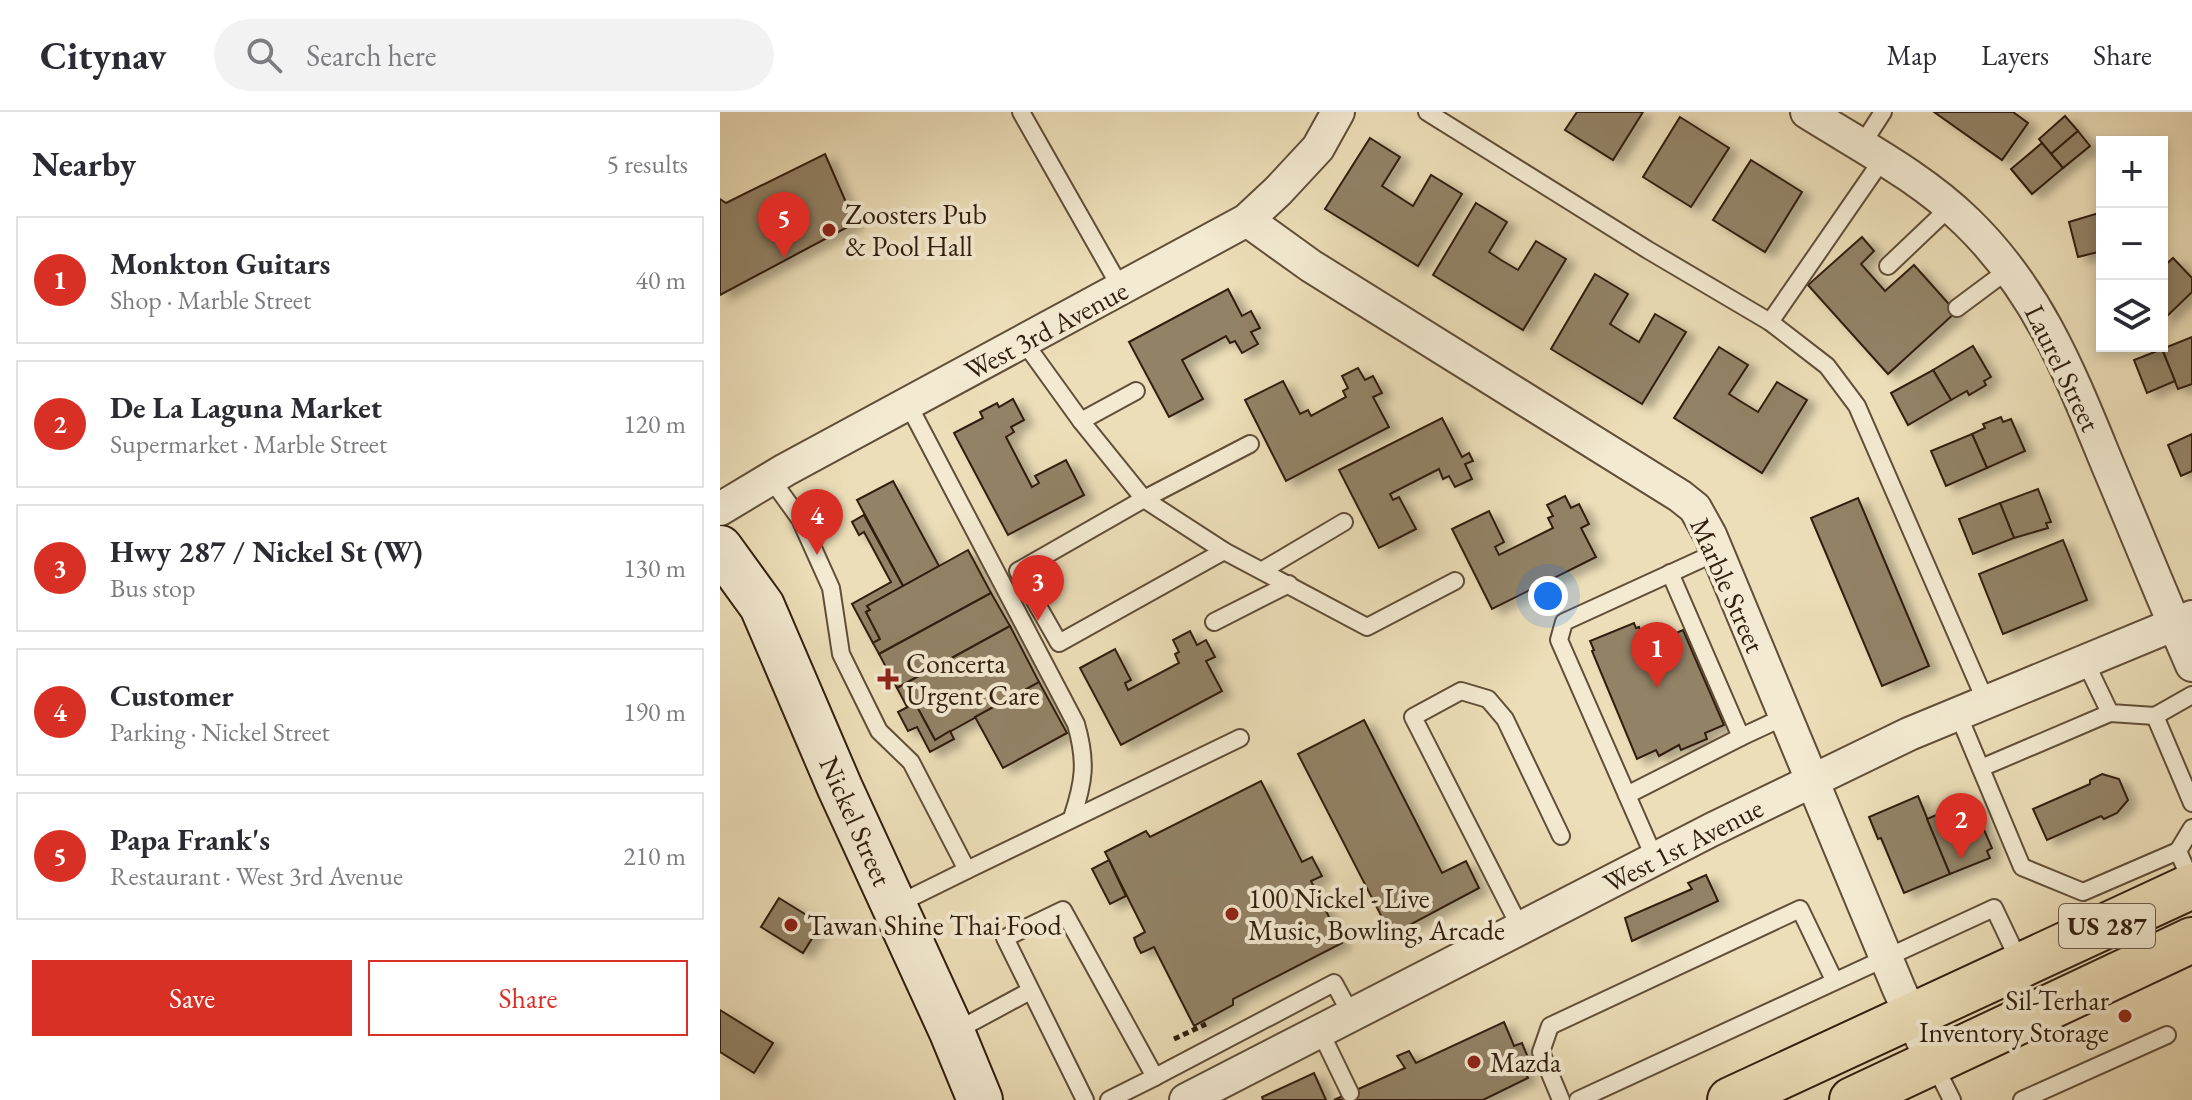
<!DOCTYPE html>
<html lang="en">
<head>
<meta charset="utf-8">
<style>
  body { margin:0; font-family:"EB Garamond",serif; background:#f2f2f3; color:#2b2b33 }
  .controls { position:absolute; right:24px; top:24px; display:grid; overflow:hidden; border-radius:0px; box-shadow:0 4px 12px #0003 }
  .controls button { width:72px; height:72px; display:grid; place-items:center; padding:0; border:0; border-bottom:2px solid #e1e1e2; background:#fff; color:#2b2b33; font:40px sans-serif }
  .you { position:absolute; left:828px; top:484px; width:28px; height:28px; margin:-20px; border:6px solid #fff; border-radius:50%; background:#1a73e8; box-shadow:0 0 0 12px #1a73e833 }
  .badge { display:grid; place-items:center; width:52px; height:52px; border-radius:50%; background:#d93025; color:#fff; font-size:26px; font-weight:700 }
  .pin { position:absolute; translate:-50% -66px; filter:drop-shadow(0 2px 4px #0008) }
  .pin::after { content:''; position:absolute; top:42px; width:28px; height:24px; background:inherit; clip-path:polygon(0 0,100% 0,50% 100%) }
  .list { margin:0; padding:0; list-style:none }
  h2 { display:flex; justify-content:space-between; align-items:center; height:104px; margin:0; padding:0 32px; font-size:34px }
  h2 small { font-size:26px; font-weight:400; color:#7c7c81 }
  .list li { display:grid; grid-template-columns:52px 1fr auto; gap:24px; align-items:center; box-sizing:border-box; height:128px; margin:0 16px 16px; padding:0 16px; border:2px solid #e1e1e2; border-radius:0px }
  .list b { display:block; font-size:30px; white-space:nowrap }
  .list p { margin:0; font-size:26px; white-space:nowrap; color:#7c7c81 }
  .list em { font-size:26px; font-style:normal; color:#7c7c81 }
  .actions { display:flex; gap:16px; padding:24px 32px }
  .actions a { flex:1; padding:18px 0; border:2px solid #d93025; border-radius:0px; text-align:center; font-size:28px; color:#d93025 }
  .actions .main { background:#d93025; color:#fff }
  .icon { flex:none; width:44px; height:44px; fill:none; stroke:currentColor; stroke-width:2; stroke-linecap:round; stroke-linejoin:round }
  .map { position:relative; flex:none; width:1472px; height:988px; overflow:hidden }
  header { display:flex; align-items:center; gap:48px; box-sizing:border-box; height:112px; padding:0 40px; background:#fff; border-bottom:2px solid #e1e1e2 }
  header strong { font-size:38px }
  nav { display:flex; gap:44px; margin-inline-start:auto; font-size:28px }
  .search { width:560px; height:72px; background:#f2f2f3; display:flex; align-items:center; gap:20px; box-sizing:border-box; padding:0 28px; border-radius:44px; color:#7c7c81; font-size:30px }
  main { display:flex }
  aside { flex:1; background:#fff }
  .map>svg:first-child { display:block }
</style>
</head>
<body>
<header>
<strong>Citynav</strong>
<div class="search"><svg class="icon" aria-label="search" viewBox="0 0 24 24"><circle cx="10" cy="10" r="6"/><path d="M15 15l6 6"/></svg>Search here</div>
<nav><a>Map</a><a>Layers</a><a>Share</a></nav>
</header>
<main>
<aside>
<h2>Nearby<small>5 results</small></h2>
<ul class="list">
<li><span class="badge">1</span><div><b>Monkton Guitars</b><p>Shop · Marble Street</p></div><em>40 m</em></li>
<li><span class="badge">2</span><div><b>De La Laguna Market</b><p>Supermarket · Marble Street</p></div><em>120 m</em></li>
<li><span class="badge">3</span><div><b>Hwy 287 / Nickel St (W)</b><p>Bus stop</p></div><em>130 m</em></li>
<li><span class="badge">4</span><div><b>Customer</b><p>Parking · Nickel Street</p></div><em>190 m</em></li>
<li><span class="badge">5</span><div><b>Papa Frank's</b><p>Restaurant · West 3rd Avenue</p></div><em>210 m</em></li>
</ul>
<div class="actions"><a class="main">Save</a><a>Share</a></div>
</aside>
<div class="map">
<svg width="1472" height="988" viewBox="0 0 1472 988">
  <defs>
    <filter id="shadow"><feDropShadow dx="9" dy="5" stdDeviation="4" flood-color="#0004"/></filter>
  </defs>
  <rect width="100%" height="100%" fill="#ecdeb8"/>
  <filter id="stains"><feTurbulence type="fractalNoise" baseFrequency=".0025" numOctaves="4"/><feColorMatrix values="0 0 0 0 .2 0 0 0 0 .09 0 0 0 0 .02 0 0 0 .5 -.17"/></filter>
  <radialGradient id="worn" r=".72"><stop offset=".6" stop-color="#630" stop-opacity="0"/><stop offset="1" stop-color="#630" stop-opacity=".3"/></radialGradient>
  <g fill="#928266" stroke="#311e0e" stroke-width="2" filter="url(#shadow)">
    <polygon points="857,0 923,0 893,48 845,18"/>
    <polygon points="1214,0 1293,0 1308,11 1282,48"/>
    <polygon points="1345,4 1358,19 1331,42 1319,27"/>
    <polygon points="960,5 1009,36 971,95 923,65"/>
    <polygon points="1358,19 1370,34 1343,56 1331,42"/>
    <polygon points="650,26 680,45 662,74 693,94 711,63 742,82 698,154 605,97"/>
    <polygon points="1322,31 1343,56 1312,82 1291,57"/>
    <polygon points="105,42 135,111 0,183 0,87 6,91"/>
    <polygon points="1031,48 1082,80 1045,140 993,108"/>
    <polygon points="756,91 787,110 769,140 781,148 798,158 816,129 846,147 803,218 713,163"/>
    <polygon points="1382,100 1382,139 1358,145 1349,110"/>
    <polygon points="1142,125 1154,139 1141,152 1165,179 1194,153 1236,200 1168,262 1088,173"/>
    <polygon points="1453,146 1472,166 1472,180 1442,209 1442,156"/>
    <polygon points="875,162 908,182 890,212 904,221 919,230 935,202 966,220 922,292 831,237"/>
    <polygon points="508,177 522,204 531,199 540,216 531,220 538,232 522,241 515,229 510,231 506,224 462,248 483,287 449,305 409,230"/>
    <polygon points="1472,225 1472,272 1458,277 1442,237"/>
    <polygon points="1253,234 1271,265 1264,269 1266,273 1249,283 1247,279 1231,288 1213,258"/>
    <polygon points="999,235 1028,253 1009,282 1020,289 1038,300 1057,270 1087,288 1042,361 954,306"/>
    <polygon points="1442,237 1455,269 1427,281 1414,248"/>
    <polygon points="638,256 645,268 653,264 662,281 653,285 669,315 566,369 525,288 563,269 580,302 588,298 591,304 626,285 623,279 628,276 622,264"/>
    <polygon points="1213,258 1231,288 1188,313 1171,281"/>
    <polygon points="293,287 304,308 291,315 294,320 286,325 312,375 319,371 315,364 346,348 364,383 288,423 234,321 263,306 260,300 277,291 279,295"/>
    <polygon points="1281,305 1283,310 1291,307 1305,339 1267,356 1252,322 1265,316 1263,312"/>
    <polygon points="722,306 742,345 749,341 753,349 745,352 752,367 735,375 729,364 723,367 719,357 670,382 673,388 679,385 696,417 659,436 619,358"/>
    <polygon points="1252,322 1267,356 1226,374 1211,339"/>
    <polygon points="1472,322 1472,359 1461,364 1448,333"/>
    <polygon points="173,369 219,454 183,474 137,388"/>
    <polygon points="1318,377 1331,410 1326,411 1328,416 1294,426 1280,391"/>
    <polygon points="845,384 851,396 859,392 869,412 861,416 876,445 772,497 732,417 769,399 784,430 775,435 779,443 833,416 828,406 833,404 827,393"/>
    <polygon points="1138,386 1209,554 1162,574 1091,406"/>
    <polygon points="1280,391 1294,426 1253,442 1239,407"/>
    <polygon points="144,403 183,474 147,494 150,498 146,500 160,527 153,531 132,492 171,470 144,420 139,423 132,410"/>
    <polygon points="1343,428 1367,488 1283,522 1259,462"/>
    <polygon points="248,438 271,481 159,542 153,531 160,527 146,500 150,498 147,494"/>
    <polygon points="271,481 290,514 177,576 159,542"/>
    <polygon points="914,511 916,516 919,515 927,533 963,518 1004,613 985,621 987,627 961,638 959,633 939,644 936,638 917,647 872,539 874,538 870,529"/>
    <polygon points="290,514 319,570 215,628 195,591 187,595 177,576"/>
    <polygon points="470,519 477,533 486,528 495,545 486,549 502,579 401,633 360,556 395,537 411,568 405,571 408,578 459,551 455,542 459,540 453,528"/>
    <polygon points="319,570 347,621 283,656 255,605"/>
    <polygon points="195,591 215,628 230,619 234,627 210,640 197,615 188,619 178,600"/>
    <polygon points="644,608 722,761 746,749 759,776 671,823 578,642"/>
    <polygon points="1382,662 1399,667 1408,688 1397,701 1384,707 1381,704 1327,728 1313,697 1370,672 1370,668"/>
    <polygon points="541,669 582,750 592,745 602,764 591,769 622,831 513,887 513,893 474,914 434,835 421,841 417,834 414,826 425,820 385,740 426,719 430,725"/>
    <polygon points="1198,684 1230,762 1184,781 1161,726 1158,727 1149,705"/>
    <polygon points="1251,688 1272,736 1267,739 1270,746 1230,762 1207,707"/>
    <polygon points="389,748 406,784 390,792 372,757"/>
    <polygon points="986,763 998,789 912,829 905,806 972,777 968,771"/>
    <polygon points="59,786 101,812 83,841 41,815"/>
    <polygon points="0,898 53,931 34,961 0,940"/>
    <polygon points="784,910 794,934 802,931 809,948 809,954 805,954 804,958 808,966 763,988 614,988 685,956 677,944 689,939 696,951"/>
    <polygon points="594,961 606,988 543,988 542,985"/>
  </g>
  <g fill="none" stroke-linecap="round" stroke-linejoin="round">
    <defs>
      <g id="lane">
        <polyline points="301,0 402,178"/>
        <polyline points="707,0 928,138 1050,210 1107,254 1137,294 1266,590"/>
        <polyline points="1141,34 1163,0"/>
        <polyline points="1168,154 1230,95"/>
        <polyline points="1237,196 1288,158"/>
        <polyline points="1050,210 1162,48"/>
        <polyline points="304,230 361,309 424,387 504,439 647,515 735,469"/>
        <path d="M188,292L356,612C367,650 364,670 352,706"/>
        <polyline points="361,309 416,279"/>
        <polyline points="51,367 80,407 111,476 121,542 159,619 191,650 247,758 176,793"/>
        <polyline points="504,439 339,531 298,459 424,387 530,332"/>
        <polyline points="543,458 624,410"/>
        <polyline points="494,510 569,472"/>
        <polyline points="1365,549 1390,601 1435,604 1472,583"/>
        <polyline points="1238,602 1302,755 1363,780 1458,739"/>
        <polyline points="1435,604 1472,691"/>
        <polyline points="1021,625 1066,604"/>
        <polyline points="1261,656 1390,601"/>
        <polyline points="907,683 1021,625 950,461"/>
        <polyline points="935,747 839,528 844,510 997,440"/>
        <polyline points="247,758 520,626"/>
        <polyline points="1472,771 1458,739 1472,716"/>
        <polyline points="800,815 693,605 741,579 768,587 785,607 841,724"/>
        <polyline points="600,919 630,981"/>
        <polyline points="234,920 310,879"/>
        <polyline points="1214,952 1232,988"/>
        <polyline points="435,965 614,871 631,902"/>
        <polyline points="365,988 285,826 343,798 435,965 389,988"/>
        <polyline points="841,988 821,940 830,914 1080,797 1114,868"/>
        <polyline points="858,988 1274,796 1301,853"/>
        <polyline points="1302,988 1447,923"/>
      </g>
      <g id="street">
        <path d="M1087,0C1141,34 1201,65 1247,110C1320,181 1351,264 1389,356C1417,422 1443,487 1472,553"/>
        <polyline points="527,108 591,154 960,384 975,396 990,423 1179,877 1213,951"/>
        <polyline points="0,397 65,358 527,108 558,79 598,36 618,0"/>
        <polyline points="466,988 991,718 1189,622 1472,505"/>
      </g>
      <polyline id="secondary" points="0,436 42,494 120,676 232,920 260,988"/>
      <g id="primary">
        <polyline points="1010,988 1472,774"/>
        <polyline points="1132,988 1472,828"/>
      </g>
    </defs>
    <use href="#lane" stroke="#604e38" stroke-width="20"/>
    <use href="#street" stroke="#604e38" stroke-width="36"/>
    <use href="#secondary" stroke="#311e0e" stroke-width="48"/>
    <use href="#primary" stroke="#311e0e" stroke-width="48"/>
    <polyline stroke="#311e0e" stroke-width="5" stroke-dasharray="6 4" stroke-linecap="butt" points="454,927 486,912"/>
    <use href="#lane" stroke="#f3ead1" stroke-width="16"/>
    <use href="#street" stroke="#f3ead1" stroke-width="32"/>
    <use href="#secondary" stroke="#f3ead1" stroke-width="44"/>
    <use href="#primary" stroke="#ecdeb8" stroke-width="44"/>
  </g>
  <g fill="#8f2418" stroke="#f3ead1" stroke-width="3">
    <circle cx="109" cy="118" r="8"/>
    <path d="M164 555h8v8h8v8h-8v8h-8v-8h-8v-8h8z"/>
    <circle cx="512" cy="802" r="8"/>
    <circle cx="71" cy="813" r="8"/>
    <circle cx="1405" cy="904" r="8"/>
    <circle cx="754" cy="950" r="8"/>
  </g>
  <g text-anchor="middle" stroke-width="8" stroke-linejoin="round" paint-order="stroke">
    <rect fill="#f3ead1" stroke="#6b5b48" stroke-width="2" x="1339" y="792" width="96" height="44" rx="6"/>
    <g font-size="26" font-weight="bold" fill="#311e0e">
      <text x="1387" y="823">US 287</text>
    </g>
    <g font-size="28" fill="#311e0e" stroke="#f3ead1" text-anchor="start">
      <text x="125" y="112">Zoosters Pub<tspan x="125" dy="32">&amp; Pool Hall</tspan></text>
      <text x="186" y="561">Concerta<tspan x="186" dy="32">Urgent Care</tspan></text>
      <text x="528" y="796">100 Nickel - Live<tspan x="528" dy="32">Music, Bowling, Arcade</tspan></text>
      <text x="87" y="823">Tawan Shine Thai Food</text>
      <text x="1389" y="898" text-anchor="end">Sil-Terhar<tspan x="1389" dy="32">Inventory Storage</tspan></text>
      <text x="770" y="960">Mazda</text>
    </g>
    <g font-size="28" fill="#311e0e" stroke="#f3ead1">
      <text transform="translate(326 218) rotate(-28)" y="10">West 3rd Avenue</text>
      <text transform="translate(1343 256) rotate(64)" y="10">Laurel Street</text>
      <text transform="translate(1008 473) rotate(66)" y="10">Marble Street</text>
      <text transform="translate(136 709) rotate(66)" y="10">Nickel Street</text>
      <text transform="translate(963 733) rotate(-27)" y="10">West 1st Avenue</text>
    </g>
  </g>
  <rect width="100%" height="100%" filter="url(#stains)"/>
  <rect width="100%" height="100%" fill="url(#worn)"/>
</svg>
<div class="controls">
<button>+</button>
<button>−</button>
<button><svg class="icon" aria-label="layers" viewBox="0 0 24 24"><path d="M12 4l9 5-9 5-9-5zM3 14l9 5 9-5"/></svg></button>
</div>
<div class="you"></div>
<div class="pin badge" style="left:937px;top:576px">1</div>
<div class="pin badge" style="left:1241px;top:747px">2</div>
<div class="pin badge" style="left:318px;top:509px">3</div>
<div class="pin badge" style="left:97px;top:443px">4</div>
<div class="pin badge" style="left:64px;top:146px">5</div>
</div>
</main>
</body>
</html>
